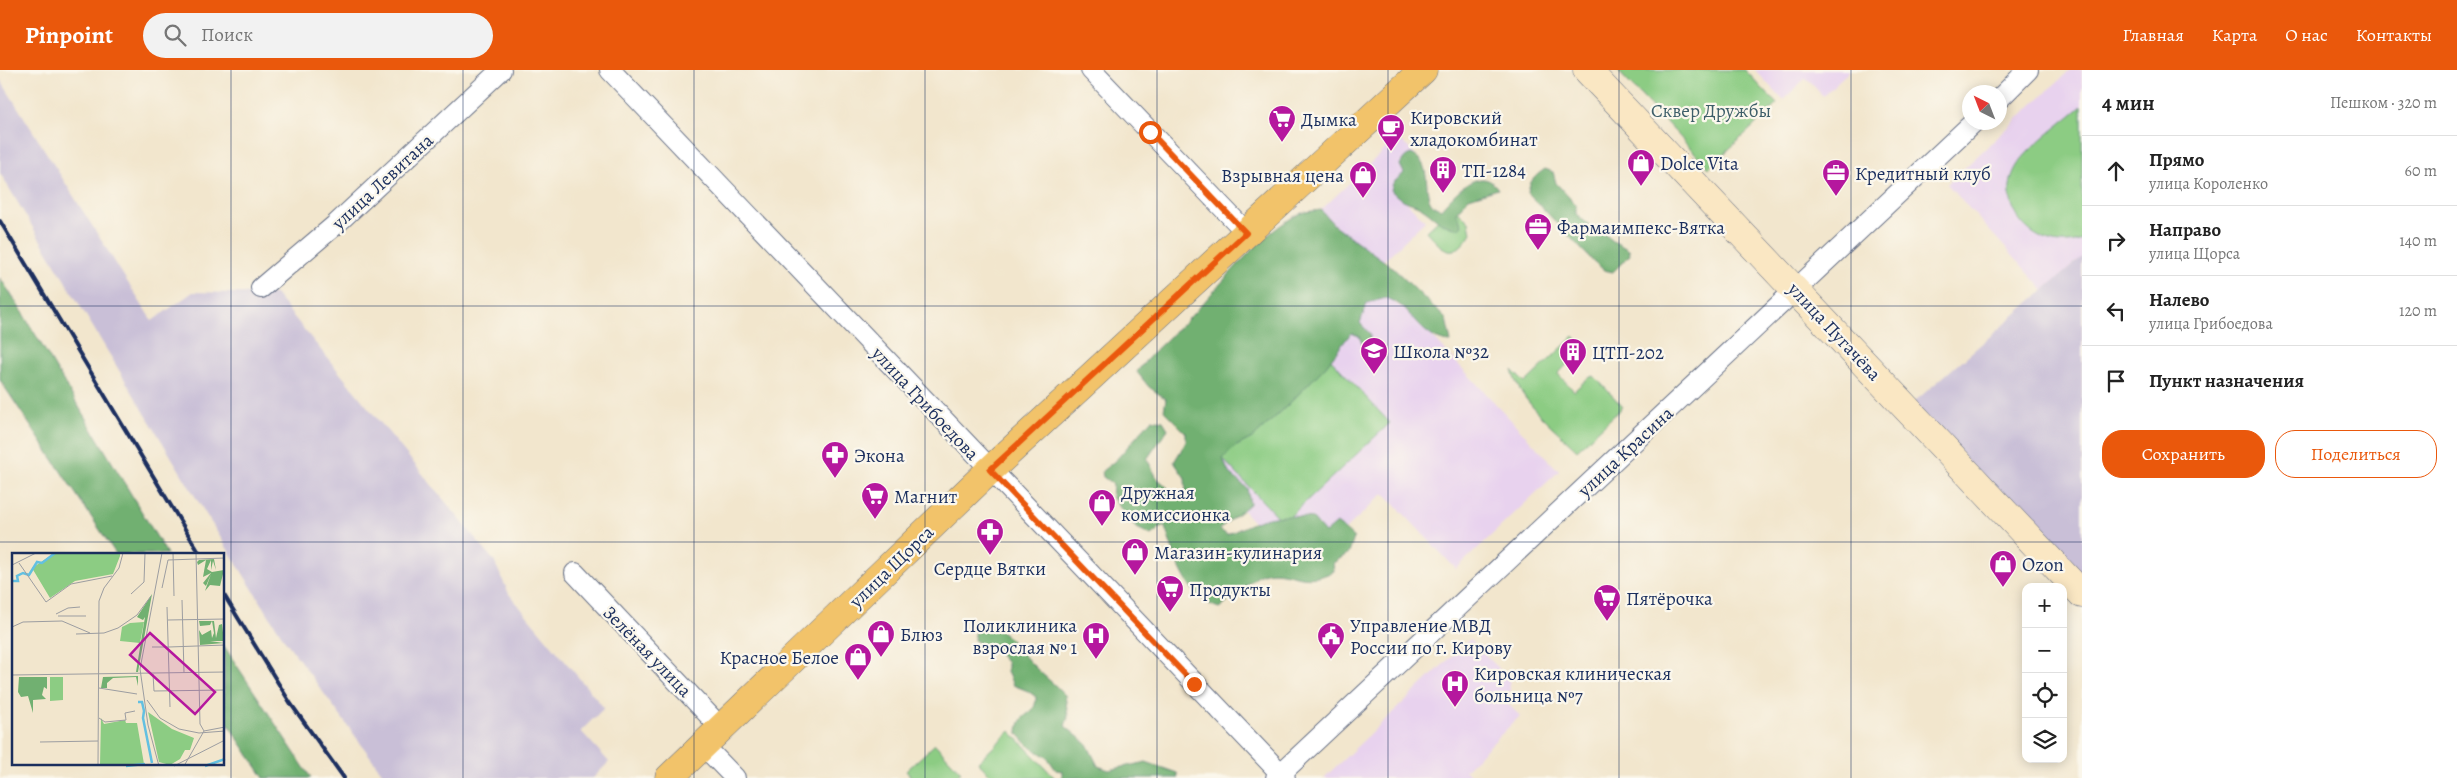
<!DOCTYPE html>
<html lang="ru">
<head>
<meta charset="utf-8">
<style>
  body { margin:0; font-family:Alegreya,serif; background:#f2f2f2; color:#222 }
  .controls { position:absolute; right:15px; bottom:15px; display:grid; overflow:hidden; border-radius:10px; box-shadow:0 2px 12px #0003 }
  .controls button { width:45px; height:45px; display:grid; place-items:center; padding:0; border:0; border-bottom:1px solid #e0e0e0; background:#fff; color:#222; font:25px sans-serif }
  .compass { position:absolute; left:1962px; top:15px; width:45px; height:45px; border-radius:50%; background:#fff; box-shadow:0 2px 12px #0003; rotate:318deg }
  .stop { position:absolute; width:15px; height:15px; margin:-11px; border:4px solid #ea580c; border-radius:50%; background:#fff }
  .stop.end { background:#ea580c; border-color:#fff; box-shadow:0 1px 5px #0008 }
  .list { margin:0; padding:0; list-style:none }
  h2 { display:flex; justify-content:space-between; align-items:center; height:65px; margin:0; padding:0 20px; font-size:21px }
  h2 small { font-size:16px; font-weight:400; color:#767676 }
  .list li { display:grid; grid-template-columns:32px 1fr auto; gap:15px; align-items:center; box-sizing:border-box; height:70px; padding:0 20px; border-top:1px solid #e0e0e0 }
  .list b { display:block; font-size:19px; white-space:nowrap }
  .list p { margin:0; font-size:16px; white-space:nowrap; color:#767676 }
  .list em { font-size:16px; font-style:normal; color:#767676 }
  .actions { display:flex; gap:10px; padding:15px 20px }
  .actions a { flex:1; padding:11px 0; border:1px solid #ea580c; border-radius:20px; text-align:center; font-size:18px; color:#ea580c }
  .actions .main { background:#ea580c; color:#fff }
  .icon { flex:none; width:28px; height:28px; fill:none; stroke:currentColor; stroke-width:2; stroke-linecap:round; stroke-linejoin:round }
  .map { position:relative; flex:none; width:2082px; height:708px; overflow:hidden }
  header { display:flex; align-items:center; gap:30px; box-sizing:border-box; height:70px; padding:0 25px; background:#ea580c; color:#fff }
  header strong { font-size:24px }
  nav { display:flex; gap:28px; margin-inline-start:auto; font-size:18px }
  .search { width:350px; height:45px; background:#f2f2f2; display:flex; align-items:center; gap:12px; box-sizing:border-box; padding:0 18px; border-radius:28px; color:#767676; font-size:19px }
  main { display:flex }
  aside { flex:1; background:#fff }
  .map>svg:first-child { display:block }
</style>
</head>
<body>
<header>
<strong>Pinpoint</strong>
<div class="search"><svg class="icon" aria-label="search" viewBox="0 0 24 24"><circle cx="10" cy="10" r="6"/><path d="M15 15l6 6"/></svg>Поиск</div>
<nav><a>Главная</a><a>Карта</a><a>О нас</a><a>Контакты</a></nav>
</header>
<main>
<div class="map">
<svg width="2082" height="708" viewBox="0 0 2082 708">
  <rect width="100%" height="100%" fill="#fbf7ec"/>
  <filter id="ink" filterUnits="userSpaceOnUse"><feTurbulence type="fractalNoise" baseFrequency=".02" numOctaves="2"/><feDisplacementMap in="SourceGraphic" scale="10" xChannelSelector="R" yChannelSelector="G"/><feConvolveMatrix kernelMatrix="1 2 1 2 8 2 1 2 1" color-interpolation-filters="sRGB"/></filter>
  <filter id="wash" filterUnits="userSpaceOnUse"><feTurbulence type="fractalNoise" baseFrequency=".0096" numOctaves="4" result="noise"/><feDisplacementMap in="SourceGraphic" scale="20" xChannelSelector="R" yChannelSelector="G"/><feGaussianBlur stdDeviation="1.12" result="paint"/><feColorMatrix in="noise" values="0 0 0 0 0 0 0 0 0 0 0 0 0 0 0 0 0 1.4 0 .05"/><feComposite in="paint" operator="in"/></filter>
  <g filter="url(#wash)">
    <rect width="100%" height="100%" fill="#f2e6cd"/>
    <g fill="#e8d2ee">
      <polygon points="1755,0 1850,0 1823,26 1806,8 1783,30"/>
      <polygon points="2070,0 2082,0 2082,187 2044,220 1947,114"/>
      <polygon points="1398,67 1422,92 1394,119 1425,151 1375,199 1321,140"/>
      <polygon points="1377,215 1394,233 1408,241 1559,401 1456,499 1384,423 1330,474 1280,480 1210,405"/>
      <polygon points="1470,569 1509,609 1510,620 1504,630 1520,646 1465,700 1470,705 1466,708 1324,708"/>
    </g>
    <g fill="#c9bfd7">
      <polygon points="0,9 152,251 193,222 275,224 494,491 509,524 604,638 581,661 609,692 593,708 386,708 284,569 207,446 0,103"/>
      <polygon points="2082,187 2082,511 1913,333"/>
    </g>
    <g fill="#8ccc83" stroke="#547e70">
      <polygon points="1617,0 1745,0 1777,34 1709,98"/>
      <path d="M2082,36V170C2034,187 1988,131 2021,90C2034,73 2065,51 2082,36Z"/>
      <path d="M1453,136L1469,152L1471,163C1453,192 1443,180 1426,161Z"/>
      <path d="M1574,266L1579,271L1571,290L1558,304L1574,321L1588,308L1594,306L1623,337L1577,380C1554,357 1519,332 1512,300L1525,313Z"/>
      <polygon points="1328,286 1390,353 1283,453 1221,387"/>
      <polygon points="1010,661 1055,708 993,708 978,692"/>
      <polygon points="935,674 961,702 955,708 912,708 906,701"/>
    </g>
    <g fill="#71b071" stroke="#467068">
      <path d="M1411,84C1438,94 1416,134 1441,139C1454,124 1481,93 1498,119L1469,128L1456,142L1462,155L1459,158C1445,159 1435,147 1425,140C1413,131 1402,134 1391,120L1393,113L1404,103L1400,95C1403,89 1405,86 1411,84Z"/>
      <path d="M1545,99L1553,102L1556,113L1576,135V144L1590,156L1597,158L1613,171L1629,180L1630,185L1613,202L1604,200L1591,189L1528,123C1529,111 1535,106 1545,99Z"/>
      <path d="M1321,140L1334,155L1391,196L1446,249L1451,272C1427,271 1416,249 1400,235C1396,232 1390,230 1386,228L1367,233L1360,253L1370,264V277L1363,276L1359,266L1351,263L1326,296L1286,337L1254,367L1233,378L1223,389L1229,403L1247,418L1250,434L1219,459L1227,465C1262,448 1271,443 1312,448L1325,463L1337,453L1354,468L1349,483L1333,493L1334,501C1302,518 1288,496 1262,504C1254,507 1228,532 1219,538C1184,527 1176,486 1164,455L1151,465L1135,457L1112,427L1113,414L1103,407L1102,401L1116,390L1152,349L1163,351L1168,359L1147,389L1157,408L1179,428L1186,425L1185,408L1174,392L1186,372V363L1164,341L1166,329L1149,317L1137,302C1150,283 1168,269 1185,252C1216,222 1262,159 1302,143C1308,141 1315,141 1321,140Z"/>
      <polygon points="0,208 13,227 167,484 116,484 0,310"/>
      <path d="M983,554C1007,557 1017,580 1033,595C1043,606 1055,614 1065,625L1068,647L1065,656L1087,674L1098,696L1109,700L1146,692L1177,703L1178,708H1062V701L1056,700L1047,687L1030,677L1018,664C1018,639 1036,649 1036,627L1028,621L1013,615L1007,602V593L998,583L974,570L975,558Z"/>
      <polygon points="224,576 311,708 264,708 224,648"/>
    </g>
  </g>
  <g filter="url(#ink)">
    <g fill="none" stroke-linecap="round" stroke-linejoin="round">
      <defs>
        <g id="street">
          <polyline points="610,0 1285,708"/>
          <polyline points="1091,0 1247,163"/>
          <polyline points="2000,28 2028,0"/>
          <polyline points="261,218 334,156 501,0"/>
          <polyline points="575,503 721,658"/>
          <polyline points="704,676 735,708"/>
          <polyline points="1276,708 1974,52"/>
        </g>
        <polyline id="secondary" points="1587,0 2082,524"/>
        <polyline id="primary" points="669,708 990,400 1423,0"/>
      </defs>
      <use href="#street" stroke="#666f85" stroke-width="22"/>
      <use href="#secondary" stroke="#666f85" stroke-width="29"/>
      <use href="#primary" stroke="#666f85" stroke-width="29"/>
      <use href="#street" stroke="#fff" stroke-width="20"/>
      <use href="#secondary" stroke="#fae7c3" stroke-width="28"/>
      <use href="#primary" stroke="#f2c36a" stroke-width="28"/>
      <g stroke="#1b2f5e" stroke-width="4">
        <polyline points="0,151 200,484"/>
        <polyline points="224,525 291,634 344,708"/>
      </g>
    </g>
  </g>
  <g fill="none" stroke-linecap="round" stroke-linejoin="round" filter="url(#ink)">
    <polyline stroke="#ea580c" stroke-width="6" points="1150,62 1246,163 990,400 1194,614"/>
  </g>
  <path fill="none" stroke="#1b2f5e" stroke-width="1" stroke-opacity="0.55" d="M231,0V708M463,0V708M694,0V708M925,0V708M1157,0V708M1388,0V708M1619,0V708M1851,0V708M0,236H2082M0,472H2082"/>
  <defs>
    <symbol id="supermarket-pin" viewBox="-11 -11 22 30"><path d="M0 17L-7.5 6A9.5 9.5 0 1 1 7.5 6Z" fill="#b5179e" stroke="#fbf7ec"/><path d="M-6-5.5h2.5l.6 2H6L4.5 2H-2.5L-4.4-4H-6ZM-1.5 3.2a1.3 1.3 0 1 0 .1 0ZM3 3.2a1.3 1.3 0 1 0 .1 0Z" fill="#fff"/></symbol>
    <symbol id="cafe-pin" viewBox="-11 -11 22 30"><path d="M0 17L-7.5 6A9.5 9.5 0 1 1 7.5 6Z" fill="#b5179e" stroke="#fbf7ec"/><path d="M-5.5-4.5H6V0H3Q3 3.5 0 3.5H-2.5Q-5.5 3.5-5.5 0ZM3-3.2v2h1.7v-2ZM-6 4.5H4V6H-6Z" fill="#fff"/></symbol>
    <symbol id="shop-pin" viewBox="-11 -11 22 30"><path d="M0 17L-7.5 6A9.5 9.5 0 1 1 7.5 6Z" fill="#b5179e" stroke="#fbf7ec"/><path d="M-5-2.5h2.3a2.7 3.5 0 0 1 5.4 0H5L5.5 6h-11ZM-1.5-2.5h3a1.5 2.3 0 0 0-3 0Z" fill="#fff"/></symbol>
    <symbol id="building-pin" viewBox="-11 -11 22 30"><path d="M0 17L-7.5 6A9.5 9.5 0 1 1 7.5 6Z" fill="#b5179e" stroke="#fbf7ec"/><path d="M-4-6H4V6H1V3H-1V6H-4ZM-2.5-4.3h1.7v1.8h-1.7ZM.8-4.3h1.7v1.8H.8ZM-2.5-1h1.7V.8h-1.7ZM.8-1h1.7V.8H.8Z" fill="#fff"/></symbol>
    <symbol id="office-pin" viewBox="-11 -11 22 30"><path d="M0 17L-7.5 6A9.5 9.5 0 1 1 7.5 6Z" fill="#b5179e" stroke="#fbf7ec"/><path d="M-6-3h4V-5.5h4V-3h4V5H-6ZM-1-4.5V-3h2v-1.5ZM-6 0V1H6V0Z" fill="#fff"/></symbol>
    <symbol id="school-pin" viewBox="-11 -11 22 30"><path d="M0 17L-7.5 6A9.5 9.5 0 1 1 7.5 6Z" fill="#b5179e" stroke="#fbf7ec"/><path d="M0-5L7-2L0 1L-7-2ZM-4 1L0 2.5L4 1V4Q0 6-4 4Z" fill="#fff"/></symbol>
    <symbol id="pharmacy-pin" viewBox="-11 -11 22 30"><path d="M0 17L-7.5 6A9.5 9.5 0 1 1 7.5 6Z" fill="#b5179e" stroke="#fbf7ec"/><path d="M-2-6h4v4h4v4h-4v4h-4v-4h-4v-4h4Z" fill="#fff"/></symbol>
    <symbol id="hospital-pin" viewBox="-11 -11 22 30"><path d="M0 17L-7.5 6A9.5 9.5 0 1 1 7.5 6Z" fill="#b5179e" stroke="#fbf7ec"/><path d="M-5-5h3v3.5h4V-5h3V5h-3V1.5h-4V5h-3Z" fill="#fff"/></symbol>
    <symbol id="civic-pin" viewBox="-11 -11 22 30"><path d="M0 17L-7.5 6A9.5 9.5 0 1 1 7.5 6Z" fill="#b5179e" stroke="#fbf7ec"/><path d="M-.6-6.5H3V-4.5H.6V-3L4-1V1h2V6H-6V1h2V-1L-.6-3ZM-1.2 2.5V6h2.4V2.5Z" fill="#fff"/></symbol>
  </defs>
  <g fill-rule="evenodd">
    <use href="#supermarket-pin" x="1266" y="33" width="32" height="43"/>
    <use href="#cafe-pin" x="1375" y="42" width="32" height="43"/>
    <use href="#shop-pin" x="1625" y="77" width="32" height="43"/>
    <use href="#building-pin" x="1427" y="84" width="32" height="43"/>
    <use href="#office-pin" x="1820" y="87" width="32" height="43"/>
    <use href="#shop-pin" x="1347" y="89" width="32" height="43"/>
    <use href="#office-pin" x="1522" y="141" width="32" height="43"/>
    <use href="#school-pin" x="1358" y="265" width="32" height="43"/>
    <use href="#building-pin" x="1557" y="266" width="32" height="43"/>
    <use href="#pharmacy-pin" x="819" y="369" width="32" height="43"/>
    <use href="#supermarket-pin" x="859" y="410" width="32" height="43"/>
    <use href="#shop-pin" x="1086" y="417" width="32" height="43"/>
    <use href="#pharmacy-pin" x="974" y="446" width="32" height="43"/>
    <use href="#shop-pin" x="1119" y="466" width="32" height="43"/>
    <use href="#shop-pin" x="1987" y="478" width="32" height="43"/>
    <use href="#supermarket-pin" x="1154" y="503" width="32" height="43"/>
    <use href="#supermarket-pin" x="1591" y="512" width="32" height="43"/>
    <use href="#shop-pin" x="865" y="548" width="32" height="43"/>
    <use href="#hospital-pin" x="1080" y="550" width="32" height="43"/>
    <use href="#civic-pin" x="1315" y="550" width="32" height="43"/>
    <use href="#shop-pin" x="842" y="571" width="32" height="43"/>
    <use href="#hospital-pin" x="1439" y="598" width="32" height="43"/>
  </g>
  <g text-anchor="middle" stroke-width="4.5" stroke-linejoin="round" paint-order="stroke">
    <g font-size="19" fill="#3d5e69" stroke="#fbf7ec">
      <text x="1711" y="47">Сквер Дружбы</text>
    </g>
    <g font-size="19" fill="#1b2f5e" stroke="#fbf7ec" text-anchor="start">
      <text x="1410" y="54">Кировский<tspan x="1410" dy="22">хладокомбинат</tspan></text>
      <text x="1301" y="56">Дымка</text>
      <text x="1660" y="100">Dolce Vita</text>
      <text x="1462" y="107">ТП-1284</text>
      <text x="1855" y="110">Кредитный клуб</text>
      <text x="1344" y="112" text-anchor="end">Взрывная цена</text>
      <text x="1557" y="164">Фармаимпекс-Вятка</text>
      <text x="1393" y="288">Школа №32</text>
      <text x="1592" y="289">ЦТП-202</text>
      <text x="854" y="392">Экона</text>
      <text x="1121" y="429">Дружная<tspan x="1121" dy="22">комиссионка</tspan></text>
      <text x="894" y="433">Магнит</text>
      <text x="1154" y="489">Магазин-кулинария</text>
      <text x="2022" y="501">Ozon</text>
      <text x="990" y="505" text-anchor="middle">Сердце Вятки</text>
      <text x="1189" y="526">Продукты</text>
      <text x="1626" y="535">Пятёрочка</text>
      <text x="1077" y="562" text-anchor="end">Поликлиника<tspan x="1077" dy="22">взрослая № 1</tspan></text>
      <text x="1350" y="562">Управление МВД<tspan x="1350" dy="22">России по г. Кирову</tspan></text>
      <text x="900" y="571">Блюз</text>
      <text x="839" y="594" text-anchor="end">Красное Белое</text>
      <text x="1474" y="610">Кировская клиническая<tspan x="1474" dy="22">больница №7</tspan></text>
    </g>
    <g font-size="19" fill="#1b2f5e" stroke="#fbf7ec">
      <text transform="translate(382 111) rotate(-43)" y="7">улица Левитана</text>
      <text transform="translate(1835 261) rotate(47)" y="7">улица Пугачёва</text>
      <text transform="translate(926 333) rotate(47)" y="7">улица Грибоедова</text>
      <text transform="translate(1625 381) rotate(-43)" y="7">улица Красина</text>
      <text transform="translate(891 496) rotate(-44)" y="7">улица Щорса</text>
      <text transform="translate(648 581) rotate(46)" y="7">Зелёная улица</text>
    </g>
  </g>
  <g transform="translate(12 483)">
    <rect width="212" height="212" fill="#f2e6cd"/>
    <path d="M43,0H108V3L101,21L63,28L38,45L20,15ZM132,69L128,90L108,88L110,74L118,70ZM38,124H51V147L38,148ZM136,159L160,176L182,185L178,197H173L168,206L158,212L147,209ZM89,165L92,171L113,167L114,170H125L132,211L88,212Z" fill="#8ccc83"/>
    <path d="M202,6L204,17L201,8L199,17V7L195,16L200,19L212,17L208,33L198,32L193,38L199,21L194,33L191,30L199,20L191,24L194,7L186,12L185,9L187,7ZM140,41L126,119H124L133,64L131,67L125,64ZM187,68H202L204,85L207,72L210,71L212,88H198L212,90L188,92L187,77L190,82L199,77L200,85L202,80L200,68L198,72L188,73ZM126,123V133L124,124L101,125L95,130V135H89L91,124ZM7,124H35V136L32,134L30,142L34,146L21,147V160L16,143L9,144L6,139Z" fill="#71b071"/>
    <path fill="none" stroke="#63c0e1" stroke-width="2.5" d="M0,28H6L5,23L11,20L17,22L25,9L30,10L43,0M126,149H130L132,158L131,165L140,210M114,213L133,211M193,213L213,206"/>
    <path fill="none" stroke="#9c9da1" stroke-width="1" d="M161,0L162,43M184,0L188,171L192,178M7,10L34,49L59,31L100,23M0,12L24,0M150,35L156,7L213,5M119,41L132,29L133,0M170,47L172,120M155,54L158,154M44,61L56,55L68,54M46,63H74M156,67L213,66M0,74L11,69L50,68L78,80M64,81L92,80L106,75L125,62L139,43M140,94H157M157,94L213,92M141,121L142,138L213,137M0,122L213,119M87,135L125,141M135,147L148,165L167,176L187,180L213,178M87,165L93,169L114,167L113,160L123,158M28,189L86,188M86,213L87,48L92,35L107,15L111,0M147,213L136,172L128,116L150,0M162,213L213,187M172,213L192,178L213,174"/>
    <path fill="#b5179e" fill-opacity="0.15" stroke="#b5179e" stroke-width="2.5" d="M138,80L203,139L183,161L118,102Z"/>
    <rect width="212" height="212" fill="none" stroke="#1b2f5e" stroke-width="2.5"/>
  </g>
</svg>
<div class="controls">
<button>+</button>
<button>−</button>
<button><svg class="icon" aria-label="locate" viewBox="0 0 24 24"><circle cx="12" cy="12" r="6"/><path d="M12 2v4M12 18v4M2 12h4M18 12h4"/></svg></button>
<button><svg class="icon" aria-label="layers" viewBox="0 0 24 24"><path d="M12 4l9 5-9 5-9-5zM3 14l9 5 9-5"/></svg></button>
</div>
<svg class="compass" viewBox="-18 -18 36 36"><path d="M0-13l5 13h-10z" fill="#e53935"/><path d="M0 13l5-13h-10z" fill="#767676"/></svg>
<div class="stop" style="left:1150px;top:62px"></div>
<div class="stop end" style="left:1194px;top:614px"></div>
</div>
<aside>
<h2>4 мин<small>Пешком · 320 m</small></h2>
<ul class="list">
<li><svg class="icon" aria-label="ahead" viewBox="0 0 24 24"><path d="M12 20V5M6 11l6-6 6 6"/></svg><div><b>Прямо</b><p>улица Короленко</p></div><em>60 m</em></li>
<li><svg class="icon" aria-label="right" viewBox="0 0 24 24"><path d="M7 20v-9h11M14 6l5 5-5 5"/></svg><div><b>Направо</b><p>улица Щорса</p></div><em>140 m</em></li>
<li><svg class="icon" aria-label="left" viewBox="0 0 24 24"><path d="M17 20v-9H6M10 6l-5 5 5 5"/></svg><div><b>Налево</b><p>улица Грибоедова</p></div><em>120 m</em></li>
<li><svg class="icon" aria-label="arrive" viewBox="0 0 24 24"><path d="M6 21V4h12l-3 4 3 4H6"/></svg><div><b>Пункт назначения</b></div></li>
</ul>
<div class="actions"><a class="main">Сохранить</a><a>Поделиться</a></div>
</aside>
</main>
</body>
</html>
